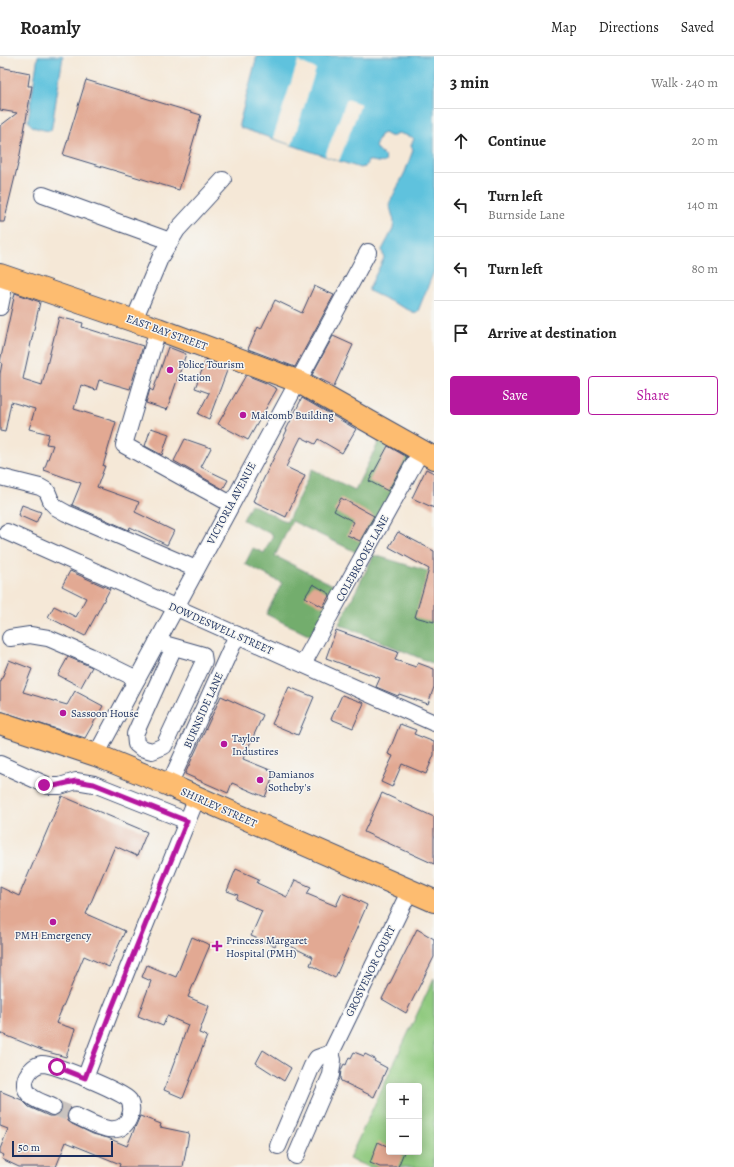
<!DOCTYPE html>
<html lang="en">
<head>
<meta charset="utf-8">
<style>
  body { margin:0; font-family:Alegreya,serif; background:#f6f6f6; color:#222 }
  .controls { position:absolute; right:12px; bottom:12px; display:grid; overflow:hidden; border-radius:4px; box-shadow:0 2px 10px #0003 }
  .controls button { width:36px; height:36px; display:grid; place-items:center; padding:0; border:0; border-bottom:1px solid #e0e0e0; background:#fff; color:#222; font:20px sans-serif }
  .scale { position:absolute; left:12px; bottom:10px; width:101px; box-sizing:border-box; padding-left:4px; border:2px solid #1b2f5e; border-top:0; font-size:11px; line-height:14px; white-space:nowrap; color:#1b2f5e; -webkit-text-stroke:3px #f6f6f2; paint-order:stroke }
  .stop { position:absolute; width:12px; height:12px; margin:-9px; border:3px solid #b5179e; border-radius:50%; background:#fff }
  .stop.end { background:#b5179e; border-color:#fff; box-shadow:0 1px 4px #0008 }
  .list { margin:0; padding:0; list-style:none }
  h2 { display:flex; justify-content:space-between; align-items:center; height:52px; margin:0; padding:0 16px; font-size:17px }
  h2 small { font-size:13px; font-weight:400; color:#767676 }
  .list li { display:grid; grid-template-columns:26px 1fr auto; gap:12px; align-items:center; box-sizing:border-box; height:64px; padding:0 16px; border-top:1px solid #e0e0e0 }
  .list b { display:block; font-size:15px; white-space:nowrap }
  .list p { margin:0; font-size:13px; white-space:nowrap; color:#767676 }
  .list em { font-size:13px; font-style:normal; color:#767676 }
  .actions { display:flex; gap:8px; padding:12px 16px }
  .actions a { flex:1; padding:9px 0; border:1px solid #b5179e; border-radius:4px; text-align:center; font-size:14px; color:#b5179e }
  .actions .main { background:#b5179e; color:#fff }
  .icon { flex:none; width:22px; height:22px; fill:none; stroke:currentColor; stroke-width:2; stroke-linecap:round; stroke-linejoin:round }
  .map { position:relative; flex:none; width:434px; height:1111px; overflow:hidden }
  header { display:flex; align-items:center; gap:24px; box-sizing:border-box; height:56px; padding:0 20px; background:#fff; border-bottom:1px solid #e0e0e0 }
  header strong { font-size:19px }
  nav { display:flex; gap:22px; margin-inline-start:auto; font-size:14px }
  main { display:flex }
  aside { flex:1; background:#fff }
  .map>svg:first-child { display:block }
</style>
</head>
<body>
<header>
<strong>Roamly</strong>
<nav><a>Map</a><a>Directions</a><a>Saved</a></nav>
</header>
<main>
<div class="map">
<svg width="434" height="1111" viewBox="0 0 434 1111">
  <rect width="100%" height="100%" fill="#f6f6f2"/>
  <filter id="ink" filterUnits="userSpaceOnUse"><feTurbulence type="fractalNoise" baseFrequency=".025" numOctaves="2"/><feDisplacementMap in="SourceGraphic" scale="8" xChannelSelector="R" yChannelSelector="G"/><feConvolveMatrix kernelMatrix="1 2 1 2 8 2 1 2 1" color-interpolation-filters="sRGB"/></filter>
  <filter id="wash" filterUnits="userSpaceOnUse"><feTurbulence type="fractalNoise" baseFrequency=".012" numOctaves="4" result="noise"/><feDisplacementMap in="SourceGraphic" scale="16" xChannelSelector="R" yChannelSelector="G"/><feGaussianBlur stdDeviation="0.9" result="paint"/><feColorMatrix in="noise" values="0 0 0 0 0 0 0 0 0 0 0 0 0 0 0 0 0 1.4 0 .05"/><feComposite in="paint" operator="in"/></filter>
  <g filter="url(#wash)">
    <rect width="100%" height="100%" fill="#f5e8d7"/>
    <path fill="#8fc97e" stroke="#557c6e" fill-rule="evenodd" d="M434,922V1111H369L349,1103ZM389,1030H419V1096H389Z"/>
    <g fill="#73ad6d" stroke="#476e66">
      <polygon points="382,379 413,397 362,499 292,465 275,500 339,532 314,582 266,558 282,527 245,508 253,492 264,497 273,479 243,464 251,448 287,466 312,413 355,434"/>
      <polygon points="374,499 434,517 434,608 339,568"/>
    </g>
    <g fill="#5fc2dd" stroke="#3d789e">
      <path d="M38,0H63L52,70L51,74L49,75C41,73 30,73 28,64Z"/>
      <path d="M257,0H434V215L418,255L415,257L369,235V232L384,202L382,194L393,173L394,165L390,151V146L405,116L413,94L411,89L414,83L412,81L398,77C393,82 390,81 384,77L380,79L375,91L386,102L385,106C379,108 374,104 368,105L365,111L360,112L241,72L239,68Z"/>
    </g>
    <g fill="#f5e8d7">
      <polygon points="298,5 316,13 292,89 273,82"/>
      <polygon points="347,43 361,48 339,105 325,100"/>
    </g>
    <g id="blocks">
      <g fill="#e2a993">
        <polygon points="0,11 30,17 28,30 32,30 19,104 4,166 0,166 0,70 17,57 0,54"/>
        <polygon points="86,24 201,59 179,134 63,99"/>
        <polygon points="314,230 334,239 295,311 248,293 258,271 261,273 275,244 302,257"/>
        <polygon points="15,237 40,246 23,323 42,329 59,261 83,267 82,271 143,290 130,333 99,324 96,334 81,329 74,353 116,366 103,410 105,410 97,431 139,446 135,456 174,475 167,489 130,471 129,474 72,449 81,427 44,414 53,389 46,388 49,378 29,373 35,353 11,346 5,376 0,375 0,318 2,307 0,306"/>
        <polygon points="333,280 353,289 334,330 312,319"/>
        <polygon points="168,291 186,298 167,354 146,347 150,333 153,335"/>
        <polygon points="206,304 228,312 209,363 198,358 209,337 195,332"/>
        <polygon points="246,319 266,327 277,333 248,384 218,368"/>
        <polygon points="302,342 356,373 342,397 318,383 315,388 301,381 286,411 305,420 286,461 253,445 287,374 286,374"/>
        <polygon points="151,372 169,378 162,399 145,390"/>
        <polygon points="185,383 211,392 201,411 228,424 223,433 174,405"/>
        <polygon points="388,390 407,401 388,435 369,425"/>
        <polygon points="426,413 434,417 434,452 412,442"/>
        <polygon points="341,442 374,460 360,485 347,479 354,466 334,455"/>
        <polygon points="22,449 41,456 36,467 18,459"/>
        <polygon points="398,476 434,495 434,566 415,561 429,513 389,491"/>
        <polygon points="70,515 110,533 85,580 48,561 54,550 76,561 86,542 62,530"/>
        <polygon points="313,528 330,538 323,551 305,541"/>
        <polygon points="336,574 398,596 395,604 416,611 418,607 434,613 434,631 428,648 399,638 398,640 376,631 380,622 326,602"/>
        <polygon points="68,601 92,611 81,631 58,619"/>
        <polygon points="9,604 32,613 23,636 67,649 75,635 103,650 85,682 0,655 0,627"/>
        <polygon points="289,631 314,641 298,679 272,668"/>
        <polygon points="342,639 364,647 353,672 331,663"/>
        <polygon points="221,640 263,659 243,703 275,716 265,741 232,727 228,737 185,718"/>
        <polygon points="400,668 416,674 414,678 434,686 434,699 426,718 402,708 392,731 381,726 393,700 388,698"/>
        <polygon points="382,737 434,761 434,808 364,776"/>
        <polygon points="62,740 147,776 137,800 115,790 86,858 125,875 109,911 84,900 56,967 75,973 66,1001 44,995 0,977 0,831 19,840"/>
        <polygon points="236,813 259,823 257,827 287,841 295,824 311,831 307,838 336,850 342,837 367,849 335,922 310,909 313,901 278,884 275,890 251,880 262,855 236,843 238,839 227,835"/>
        <polygon points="417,873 434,883 434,901 406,957 382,943"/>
        <polygon points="192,881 210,889 188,941 209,950 199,977 207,980 183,1042 164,1034 188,969 167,960 163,970 138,960 151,925 142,921 147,909 176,921"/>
        <polygon points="263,994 291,1012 284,1025 256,1007"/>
        <polygon points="354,996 364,1000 365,998 375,1003 374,1005 387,1012 374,1041 341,1025 340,1022 341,1014 344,1008 346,1009 349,1001 351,1002"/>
        <polygon points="0,1035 22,1044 29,1051 49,1060 54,1060 59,1059 62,1055 62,1048 71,1052 68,1056 67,1060 68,1065 72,1068 93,1078 108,1082 127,1090 140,1060 161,1068 160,1071 189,1077 183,1111 119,1111 120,1108 66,1086 56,1111 19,1111 2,1103 4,1099 0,1097 0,1093 8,1073 0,1070"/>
        <polygon points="378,1086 389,1091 389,1096 404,1096 398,1111 380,1111 370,1107"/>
      </g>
    </g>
  </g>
  <g filter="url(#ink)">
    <use href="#blocks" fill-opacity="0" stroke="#3c4b70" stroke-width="1"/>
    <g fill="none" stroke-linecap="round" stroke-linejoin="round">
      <polyline stroke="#c9c3bf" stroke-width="16" stroke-dasharray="16 8" stroke-linecap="butt" points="53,1051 76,1060"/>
      <defs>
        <g id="minor">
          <polyline points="43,139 170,185"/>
          <polyline points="0,251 6,221"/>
          <polyline points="134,264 161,200 177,174 223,124"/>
          <polyline points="158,273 124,389 231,448"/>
          <polyline points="0,421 40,431 47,435 52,447 57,452 66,457 196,513"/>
          <polyline points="7,476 434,667"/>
          <polyline points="10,582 30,579 48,582 90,600 137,623"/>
          <polyline points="157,586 203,599 204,605 164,690 152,695 141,692 136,688 135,678 174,591"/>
          <polyline points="303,608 421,395"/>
          <polyline points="96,699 368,196"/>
          <polyline points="0,708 49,730 60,730 76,725 94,728 187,765"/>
          <polyline points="169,729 237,579"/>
          <polyline points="331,997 410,834"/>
          <polyline points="85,1022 111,954 197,741"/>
          <path d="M53,1051C46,1047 34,1045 29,1038C19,1027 29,1010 42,1008C53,1007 123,1036 129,1044C132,1050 132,1056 129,1062C119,1085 92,1067 76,1060"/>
          <polyline points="278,1090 312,1010 317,1002 331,997"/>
          <polyline points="296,1100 331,1019 333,1004 331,997"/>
        </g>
        <g id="highway">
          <polyline points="0,219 158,273 297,325 434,402"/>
          <polyline points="0,667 96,699 169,729 434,845"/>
        </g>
      </defs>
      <use href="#minor" stroke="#3c4b70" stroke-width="18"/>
      <use href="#highway" stroke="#3c4b70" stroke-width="24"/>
      <use href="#minor" stroke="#fff" stroke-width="16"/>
      <use href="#highway" stroke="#fdbc70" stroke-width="22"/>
    </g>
  </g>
  <g fill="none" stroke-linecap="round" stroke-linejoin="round" filter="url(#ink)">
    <polyline stroke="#b5179e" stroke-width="5" points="44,729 54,730 76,725 94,728 187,765 111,954 85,1022 57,1011"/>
  </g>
  <g fill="#b5179e" stroke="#f6f6f2" stroke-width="1.5">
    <circle cx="170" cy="314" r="4"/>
    <circle cx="243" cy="359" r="4"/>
    <circle cx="63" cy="657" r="4"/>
    <circle cx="224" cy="688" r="4"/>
    <circle cx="260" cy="724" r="4"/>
    <circle cx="53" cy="866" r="4"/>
    <path d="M215 884h4v4h4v4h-4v4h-4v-4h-4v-4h4z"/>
  </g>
  <g text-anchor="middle" stroke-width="3" stroke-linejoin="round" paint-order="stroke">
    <g font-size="11" fill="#1b2f5e" stroke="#f6f6f2">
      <text transform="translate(167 276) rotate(20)" y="4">EAST BAY STREET</text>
      <text transform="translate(231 447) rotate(-62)" y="4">VICTORIA AVENUE</text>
      <text transform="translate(362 502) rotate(-61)" y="4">COLEBROOKE LANE</text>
      <text transform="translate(221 572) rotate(24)" y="4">DOWDESWELL STREET</text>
      <text transform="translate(203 654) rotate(-66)" y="4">BURNSIDE LANE</text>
      <text transform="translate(219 751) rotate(24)" y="4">SHIRLEY STREET</text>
      <text transform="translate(370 915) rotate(-64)" y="4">GROSVENOR COURT</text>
    </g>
    <g font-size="11" fill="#1b2f5e" stroke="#f6f6f2" text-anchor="start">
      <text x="178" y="312">Police Tourism<tspan x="178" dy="13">Station</tspan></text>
      <text x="251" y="363">Malcomb Building</text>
      <text x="71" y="661">Sassoon House</text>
      <text x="232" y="686">Taylor<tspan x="232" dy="13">Industires</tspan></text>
      <text x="268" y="722">Damianos<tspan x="268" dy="13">Sotheby's</tspan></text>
      <text x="53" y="883" text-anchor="middle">PMH Emergency</text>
      <text x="226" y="888">Princess Margaret<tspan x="226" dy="13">Hospital (PMH)</tspan></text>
    </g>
  </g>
</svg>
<div class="controls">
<button>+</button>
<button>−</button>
</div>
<div class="scale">50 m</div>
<div class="stop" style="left:57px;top:1011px"></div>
<div class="stop end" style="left:44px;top:729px"></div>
</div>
<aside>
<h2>3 min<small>Walk · 240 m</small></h2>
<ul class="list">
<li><svg class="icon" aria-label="ahead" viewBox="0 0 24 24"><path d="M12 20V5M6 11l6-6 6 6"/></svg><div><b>Continue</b></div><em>20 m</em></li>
<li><svg class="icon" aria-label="left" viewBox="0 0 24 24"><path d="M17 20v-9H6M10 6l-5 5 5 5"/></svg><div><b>Turn left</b><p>Burnside Lane</p></div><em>140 m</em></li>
<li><svg class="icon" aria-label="left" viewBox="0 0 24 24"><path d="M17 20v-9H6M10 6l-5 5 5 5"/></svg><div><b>Turn left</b></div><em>80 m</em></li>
<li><svg class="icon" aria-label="arrive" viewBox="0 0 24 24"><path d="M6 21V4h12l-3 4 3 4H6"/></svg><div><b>Arrive at destination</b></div></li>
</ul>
<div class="actions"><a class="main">Save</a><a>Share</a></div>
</aside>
</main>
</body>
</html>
